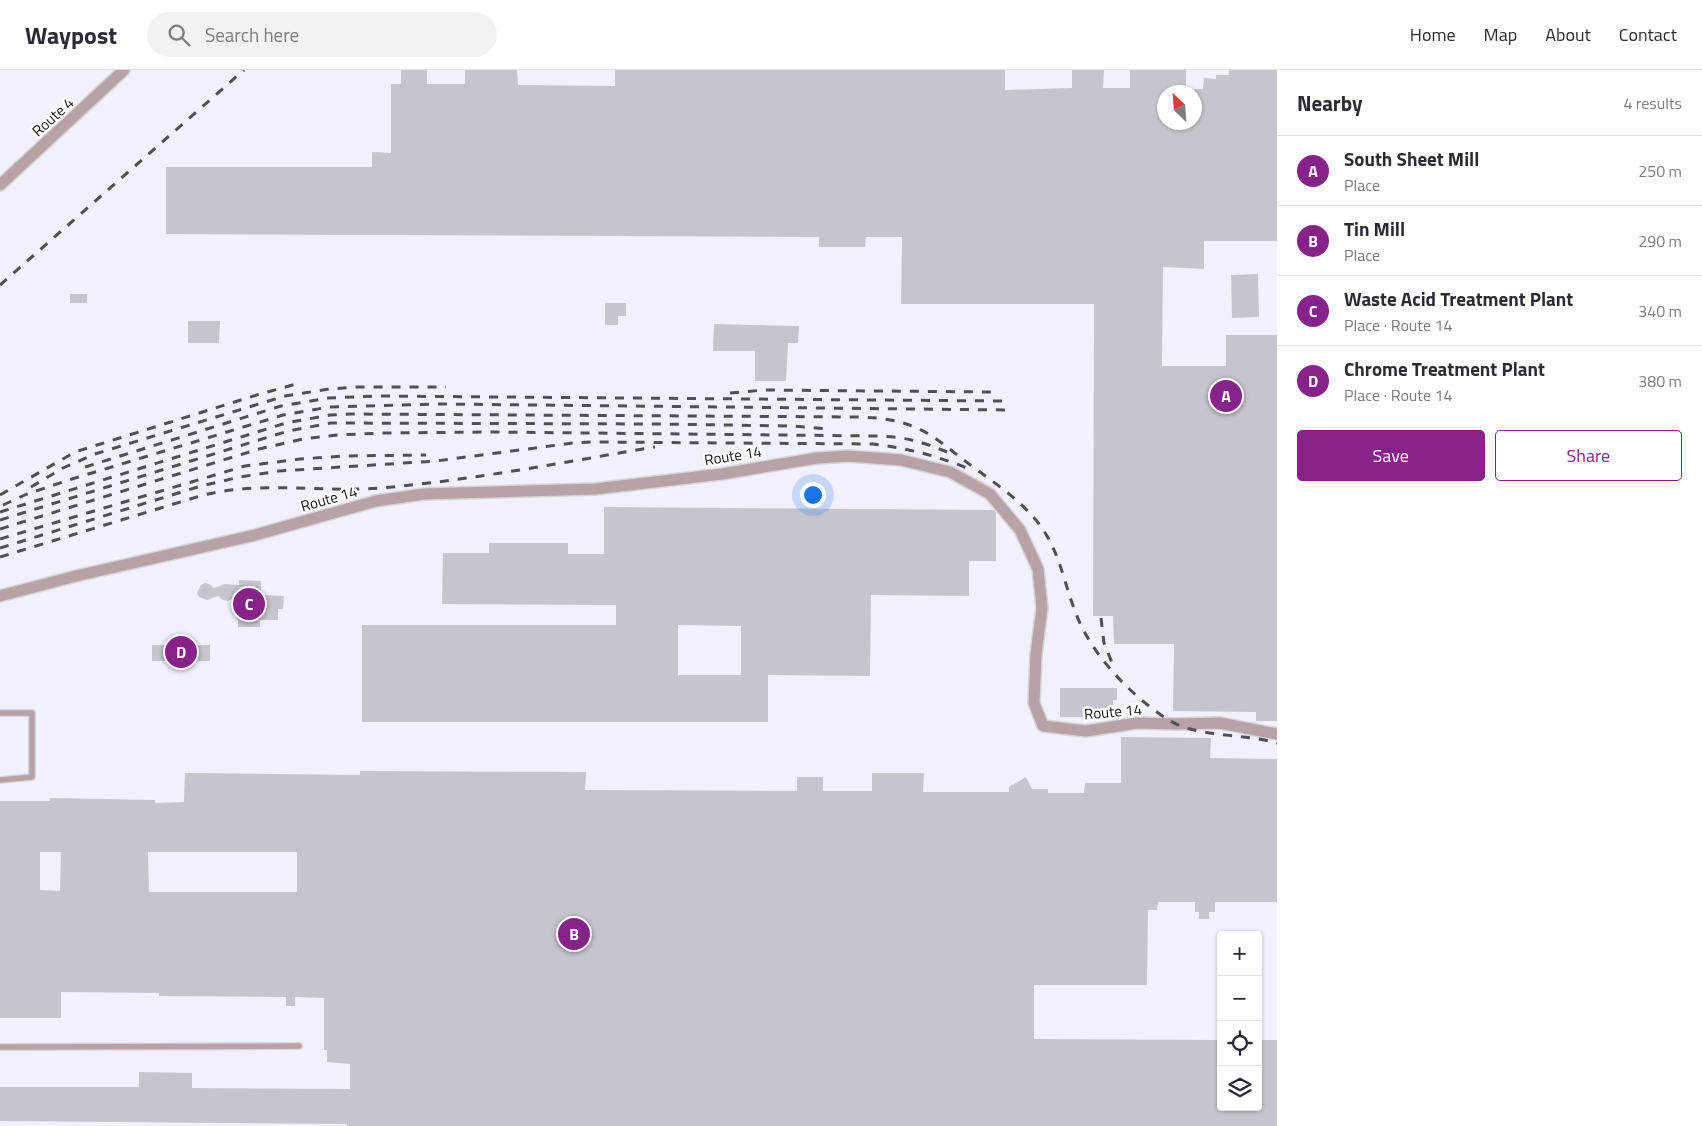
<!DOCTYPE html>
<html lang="en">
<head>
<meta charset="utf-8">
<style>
  body { margin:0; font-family:"Titillium Web",sans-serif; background:#f2f2f3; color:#2b2b33 }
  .controls { position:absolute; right:15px; bottom:15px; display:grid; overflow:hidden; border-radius:5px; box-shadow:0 1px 4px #0004 }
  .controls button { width:45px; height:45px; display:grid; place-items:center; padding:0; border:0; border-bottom:1px solid #e1e1e2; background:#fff; color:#2b2b33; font:25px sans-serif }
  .compass { position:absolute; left:1157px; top:15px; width:45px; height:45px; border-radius:50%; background:#fff; box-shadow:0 1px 4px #0004; rotate:335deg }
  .you { position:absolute; left:812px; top:424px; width:18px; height:18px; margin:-12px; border:4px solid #fff; border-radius:50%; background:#1a73e8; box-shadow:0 0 0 8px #1a73e833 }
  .badge { display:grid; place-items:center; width:32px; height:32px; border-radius:50%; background:#87228a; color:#fff; font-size:16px; font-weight:700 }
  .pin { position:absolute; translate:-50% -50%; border:2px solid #fff; box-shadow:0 1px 5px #0006 }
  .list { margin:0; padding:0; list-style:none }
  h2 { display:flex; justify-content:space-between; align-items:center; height:65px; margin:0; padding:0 20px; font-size:21px }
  h2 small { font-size:16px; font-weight:400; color:#7c7c81 }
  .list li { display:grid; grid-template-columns:32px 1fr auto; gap:15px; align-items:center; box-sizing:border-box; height:70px; padding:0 20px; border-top:1px solid #e1e1e2 }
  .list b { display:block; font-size:19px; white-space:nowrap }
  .list p { margin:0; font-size:16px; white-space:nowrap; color:#7c7c81 }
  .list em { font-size:16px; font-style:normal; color:#7c7c81 }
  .actions { display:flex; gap:10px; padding:15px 20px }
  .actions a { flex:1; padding:11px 0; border:1px solid #87228a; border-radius:5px; text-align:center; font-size:18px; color:#87228a }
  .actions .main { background:#87228a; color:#fff }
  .icon { flex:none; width:28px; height:28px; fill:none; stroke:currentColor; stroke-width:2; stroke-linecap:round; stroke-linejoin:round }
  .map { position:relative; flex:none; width:1277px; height:1056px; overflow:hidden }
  header { display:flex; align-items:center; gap:30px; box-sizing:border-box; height:70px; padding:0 25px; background:#fff; border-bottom:1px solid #e1e1e2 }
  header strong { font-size:24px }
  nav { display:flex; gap:28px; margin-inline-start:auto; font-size:18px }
  .search { width:350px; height:45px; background:#f2f2f3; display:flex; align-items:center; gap:12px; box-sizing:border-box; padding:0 18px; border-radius:28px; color:#7c7c81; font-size:19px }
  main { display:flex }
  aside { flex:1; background:#fff }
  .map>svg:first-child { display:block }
</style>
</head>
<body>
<header>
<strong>Waypost</strong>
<div class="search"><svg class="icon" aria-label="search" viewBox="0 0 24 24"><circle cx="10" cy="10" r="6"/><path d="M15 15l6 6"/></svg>Search here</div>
<nav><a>Home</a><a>Map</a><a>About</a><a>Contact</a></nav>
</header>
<main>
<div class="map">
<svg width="1277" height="1056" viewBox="0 0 1277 1056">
  <rect width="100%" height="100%" fill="#fbfbfe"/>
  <path fill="#f1f1fe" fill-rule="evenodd" d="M0,0H1277V1056H0ZM1164,22H1194V52H1164ZM1221,865H1258V1037H1221Z"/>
  <g fill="#c6c5cd" fill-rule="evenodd">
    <polygon points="401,0 427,0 427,14 465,14 465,0 517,0 518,15 615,16 615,0 1005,0 1005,20 1072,18 1072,0 1104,0 1103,18 1130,18 1130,0 1186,0 1186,22 1164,22 1164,52 1194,52 1194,19 1203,19 1204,8 1216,9 1216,5 1229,5 1229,0 1277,0 1277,171 1204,171 1204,199 1163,197 1162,296 1226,296 1226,265 1277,265 1277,651 1256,651 1256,642 1173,641 1174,574 1114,574 1113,546 1093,546 1094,234 901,234 902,167 866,167 865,177 819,177 819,167 166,164 166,97 372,97 372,82 391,83 391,14 401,14"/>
    <polygon points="1258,204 1259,247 1232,248 1231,205"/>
    <rect x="70" y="224" width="17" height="9"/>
    <polygon points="605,233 626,233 626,246 618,246 618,255 605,255"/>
    <polygon points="188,251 220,251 219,273 188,273"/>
    <polygon points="714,254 799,256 798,273 788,273 786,311 755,311 755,281 713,281"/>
    <path d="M604,437L994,440L996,443V491H969V526L871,525L870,606L768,605V652H362V555H616V535L442,534L443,483H489V473H568V484H604ZM678,555L741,556V605H678Z"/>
    <polygon points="239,510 261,511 261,525 284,526 283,539 278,539 278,550 260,550 260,557 238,557 238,526 228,531 223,530 218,526 207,530 199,527 197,523 201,515 205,513 209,514 214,518 225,514 239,515"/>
    <rect x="152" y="575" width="58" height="16"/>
    <polygon points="1060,618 1117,618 1117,630 1113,630 1113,641 1107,641 1107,647 1060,647"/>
    <path d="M1121,667L1211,668L1210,688L1277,689V832H1215V842H1209V849H1199V842H1195V832H1158L1157,840H1148L1147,915H1034V969L1221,970V1037H1258V970H1277V1056H347V1054L0,1051V1017H139V1002L192,1003V1018L350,1019V994L327,992V980H324V928L295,927V936H286V927L159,926V923L61,922V948H0V731H50V728L155,730V733L184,732L185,703L360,705V701L586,702L585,720L797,721V707H823V721H872V703H924L923,722H1009V717L1026,707L1032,719H1048V723H1084L1085,713H1121ZM40,782H61L60,821L40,820ZM148,782H297V822H149Z"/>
  </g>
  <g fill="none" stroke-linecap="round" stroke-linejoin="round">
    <defs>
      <g id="lane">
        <polyline points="0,643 32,643 32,707 0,710"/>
        <polyline points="0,977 299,976"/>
      </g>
      <g id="street">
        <polyline points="0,115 124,0"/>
        <polyline points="0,526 76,506 255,465 376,431 424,424 595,419 722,404 817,388 848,386 901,390 950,402 990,424 1020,460 1038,499 1042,538 1036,584 1034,633 1043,656 1086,661 1137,653 1177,654 1220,653 1277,664"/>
      </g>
    </defs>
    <use href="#lane" stroke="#d6d6d9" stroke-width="8"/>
    <use href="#street" stroke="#d6d6d9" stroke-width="14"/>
    <use href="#lane" stroke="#b9a2a5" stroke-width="5.5"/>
    <use href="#street" stroke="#b9a2a5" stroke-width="11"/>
    <g stroke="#505053" stroke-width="3" stroke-dasharray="9 9" stroke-linecap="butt">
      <polyline points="0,215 244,0"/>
      <polyline points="730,323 764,320 993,322"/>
      <polyline points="85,397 281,336 328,328 376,326 1002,331"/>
      <polyline points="31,417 63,398 95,384 285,326 329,319 357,317 446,317"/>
      <polyline points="0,425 75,382 260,324 300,313"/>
      <polyline points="3,435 27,424 72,409 283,345 329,337 441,334 1008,340"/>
      <path d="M0,442L286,353L330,345L351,344L861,347C881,348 899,350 917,358C933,365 947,377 961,388C991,411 1028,433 1047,466C1061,490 1065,515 1075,541C1090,583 1129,624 1167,649C1196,668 1243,663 1277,673"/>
      <polyline points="0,450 288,361 331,353 659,354 792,356 829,359"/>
      <path d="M0,459L259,379L303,369L337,365L383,363L492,362L877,366C905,367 920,371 947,382"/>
      <polyline points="0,469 245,396 300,389 344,386 426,385"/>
      <path d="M0,478L201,416L240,407L279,401L436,391L573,373L592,372L873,374C907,378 938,386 969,399"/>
      <path d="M0,487L200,426C259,410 321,423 381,418C474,410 564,392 655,377"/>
      <polyline points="1101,548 1104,573 1113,595"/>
    </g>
  </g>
  <g text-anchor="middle" stroke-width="4.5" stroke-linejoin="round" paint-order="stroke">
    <g font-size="15" fill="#151518" stroke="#fff">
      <text transform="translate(53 47) rotate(-42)" y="5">Route 4</text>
      <text transform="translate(733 386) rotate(-9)" y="5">Route 14</text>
      <text transform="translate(329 429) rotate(-16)" y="5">Route 14</text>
      <text transform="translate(1113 642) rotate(-5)" y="5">Route 14</text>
    </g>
  </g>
</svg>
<div class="controls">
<button>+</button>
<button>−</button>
<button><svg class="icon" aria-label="locate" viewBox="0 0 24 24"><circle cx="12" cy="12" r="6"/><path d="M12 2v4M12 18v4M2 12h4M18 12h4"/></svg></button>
<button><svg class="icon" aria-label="layers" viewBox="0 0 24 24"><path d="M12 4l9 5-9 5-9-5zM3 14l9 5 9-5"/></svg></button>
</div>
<svg class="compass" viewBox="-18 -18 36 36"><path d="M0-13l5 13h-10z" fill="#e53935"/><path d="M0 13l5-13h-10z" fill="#7c7c81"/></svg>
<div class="you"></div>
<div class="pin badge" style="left:1226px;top:326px">A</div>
<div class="pin badge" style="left:574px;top:864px">B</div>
<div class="pin badge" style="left:249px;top:534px">C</div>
<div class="pin badge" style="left:181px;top:582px">D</div>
</div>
<aside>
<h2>Nearby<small>4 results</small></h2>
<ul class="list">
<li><span class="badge">A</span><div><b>South Sheet Mill</b><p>Place</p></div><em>250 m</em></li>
<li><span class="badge">B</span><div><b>Tin Mill</b><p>Place</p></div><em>290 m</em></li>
<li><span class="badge">C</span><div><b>Waste Acid Treatment Plant</b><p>Place · Route 14</p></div><em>340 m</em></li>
<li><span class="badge">D</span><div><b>Chrome Treatment Plant</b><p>Place · Route 14</p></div><em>380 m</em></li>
</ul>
<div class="actions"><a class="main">Save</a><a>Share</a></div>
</aside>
</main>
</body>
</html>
